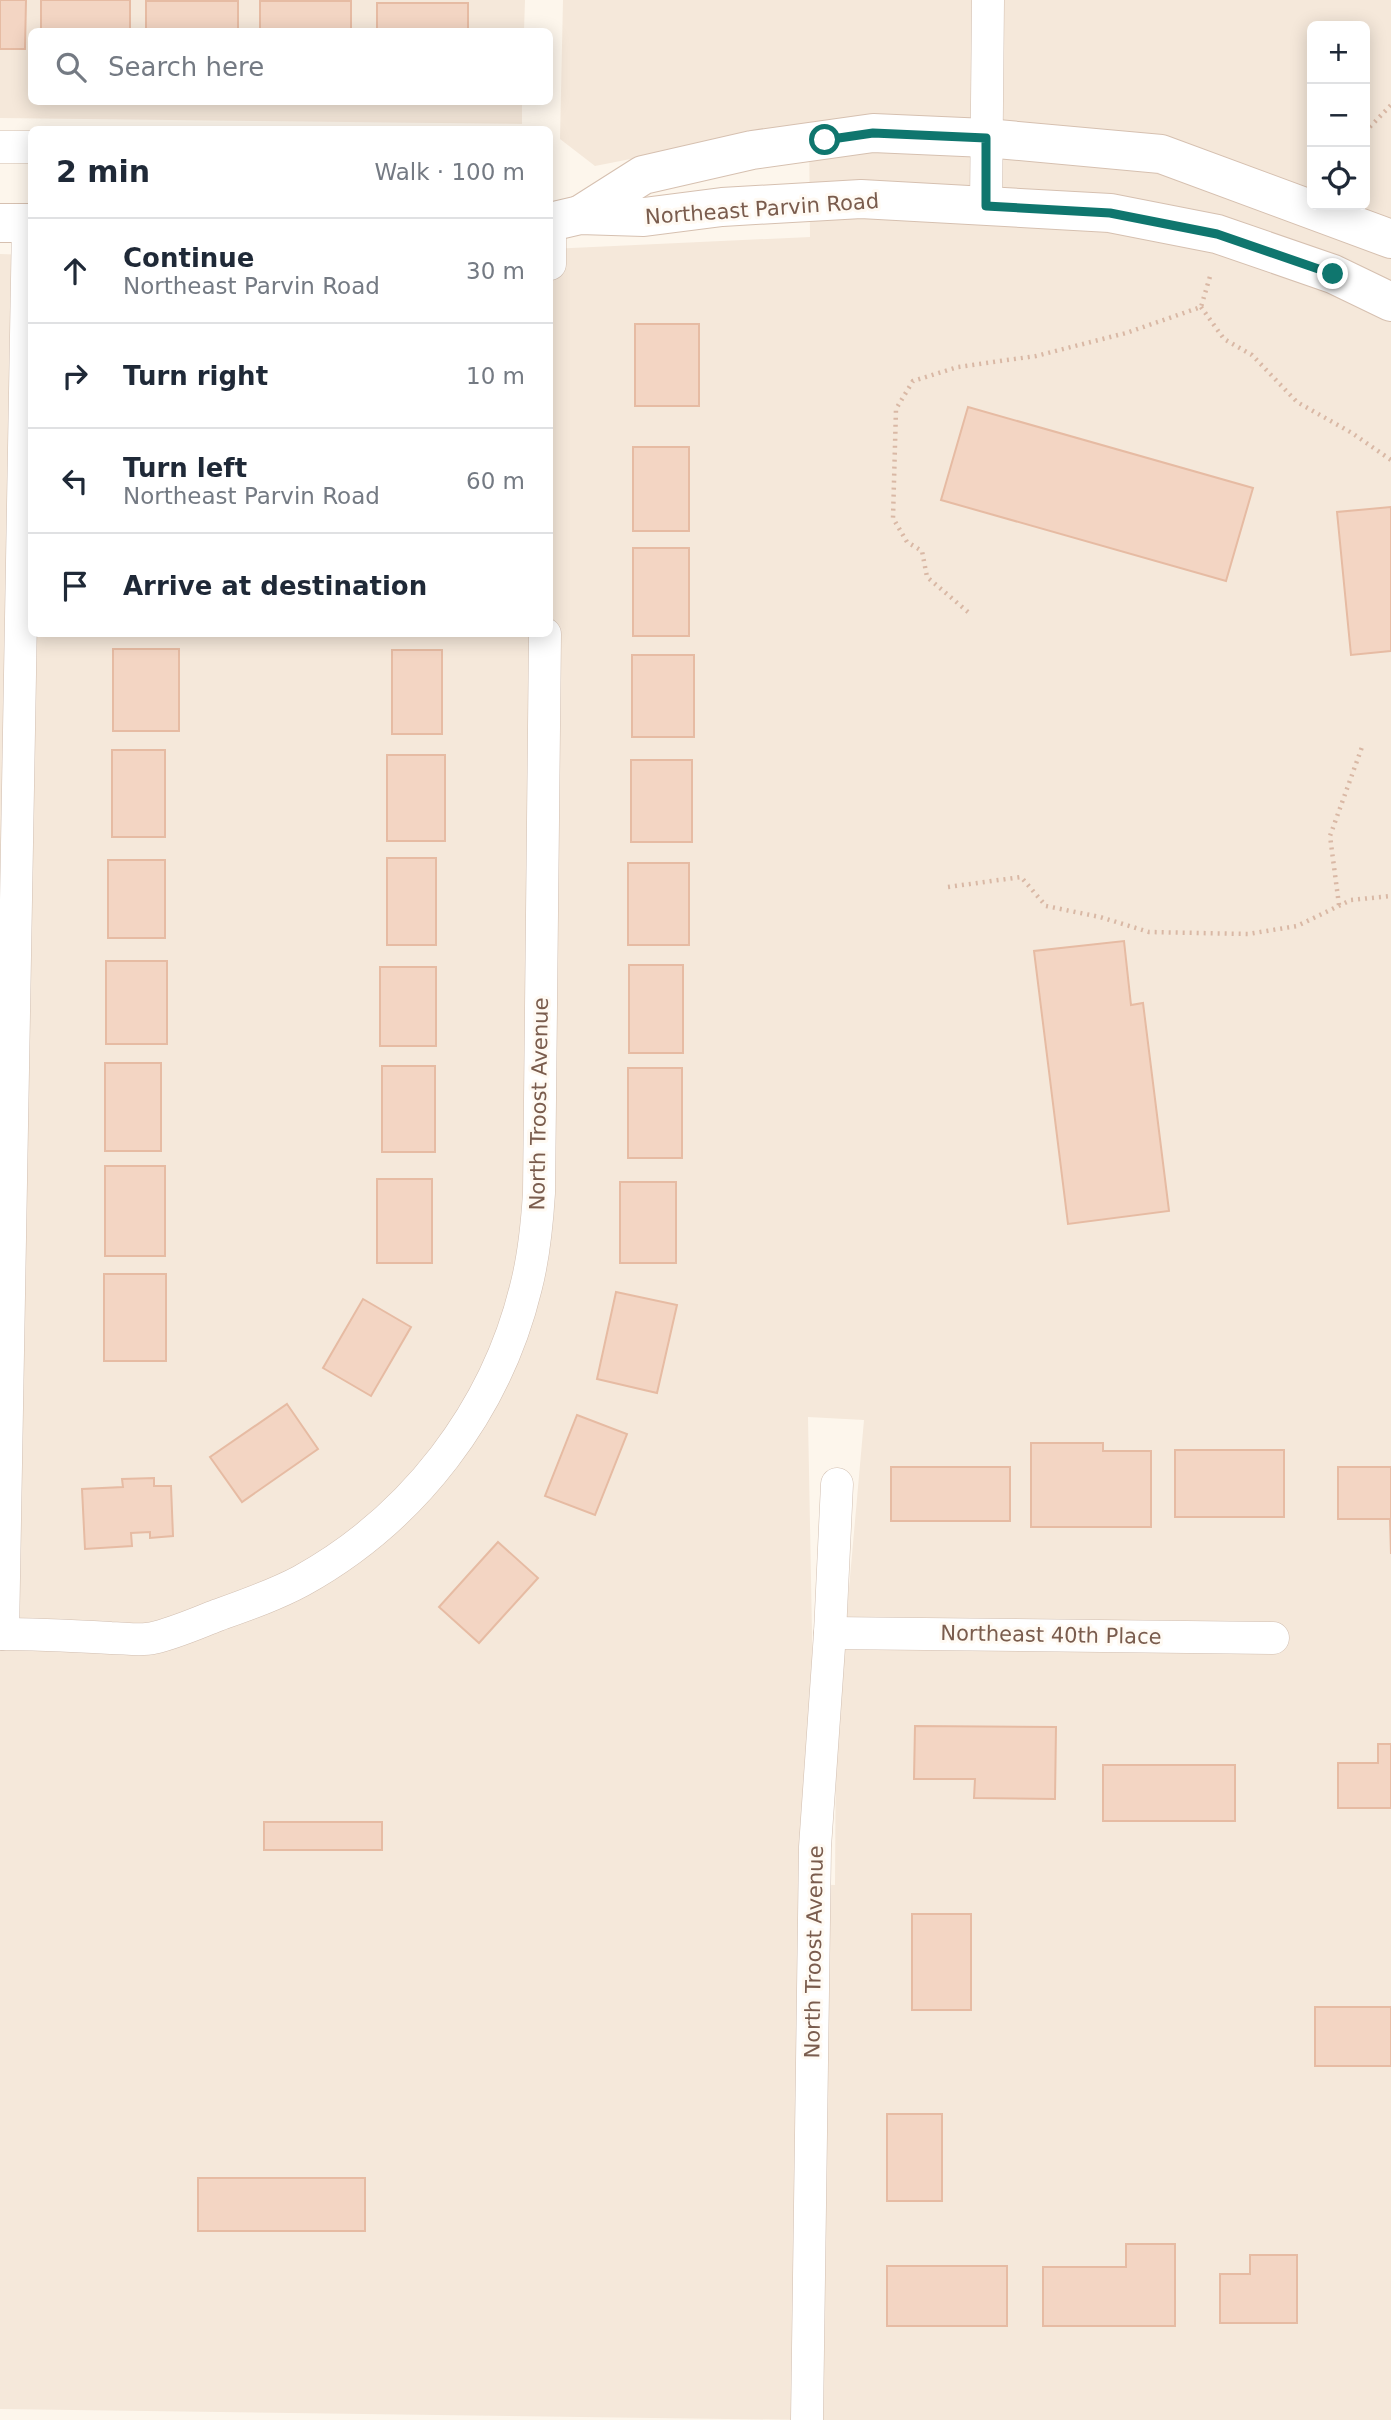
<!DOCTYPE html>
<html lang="en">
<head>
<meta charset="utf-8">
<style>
  body { margin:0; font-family:"DejaVu Sans",sans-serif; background:#f2f2f3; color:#1f2937 }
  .controls { position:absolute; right:21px; top:21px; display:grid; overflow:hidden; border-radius:10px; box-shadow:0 4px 18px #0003 }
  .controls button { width:63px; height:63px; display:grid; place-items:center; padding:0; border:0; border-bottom:2px solid #e0e1e3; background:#fff; color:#1f2937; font:35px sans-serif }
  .stop { position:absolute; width:21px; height:21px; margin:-16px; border:5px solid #0f766e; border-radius:50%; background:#fff }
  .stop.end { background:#0f766e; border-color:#fff; box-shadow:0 2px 7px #0008 }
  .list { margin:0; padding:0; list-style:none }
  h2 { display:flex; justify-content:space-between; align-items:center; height:91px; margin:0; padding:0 28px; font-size:30px }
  h2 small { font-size:23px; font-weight:400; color:#747a83 }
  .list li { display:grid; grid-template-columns:46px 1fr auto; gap:21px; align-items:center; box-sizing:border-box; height:105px; padding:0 28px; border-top:2px solid #e0e1e3 }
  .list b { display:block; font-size:26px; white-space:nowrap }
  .list p { margin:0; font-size:23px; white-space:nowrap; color:#747a83 }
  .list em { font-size:23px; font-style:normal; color:#747a83 }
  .icon { flex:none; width:38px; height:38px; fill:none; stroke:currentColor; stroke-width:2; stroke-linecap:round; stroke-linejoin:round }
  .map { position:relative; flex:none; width:1391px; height:2420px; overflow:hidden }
  .search { position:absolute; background:#fff; box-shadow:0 4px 18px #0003; left:28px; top:28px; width:525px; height:77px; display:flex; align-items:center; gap:18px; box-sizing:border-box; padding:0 24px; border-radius:10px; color:#747a83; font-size:26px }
  .panel { position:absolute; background:#fff; box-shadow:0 4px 18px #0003; left:28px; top:126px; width:525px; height:511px; border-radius:10px }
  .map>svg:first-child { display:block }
</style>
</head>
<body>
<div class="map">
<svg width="1391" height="2420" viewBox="0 0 1391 2420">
  <rect width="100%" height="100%" fill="#fdf6ec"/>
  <g fill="#f5e8da" fill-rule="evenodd">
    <polygon points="0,0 525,0 524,31 32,32 32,102 522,102 522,124 0,118"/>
    <path d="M563,0H1391V2420H810L0,2409V254L31,255L32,634H550V249L810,237L809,124L595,166L560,139ZM1312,26H1365V205H1312ZM808,1417L864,1420L836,1734L835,1885L801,1884L813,1687Z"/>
  </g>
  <g fill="#f3d5c3" stroke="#e6bba3" stroke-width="2">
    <polygon points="0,0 26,0 25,49 0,49"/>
    <rect x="41" y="0" width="89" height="32"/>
    <rect x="146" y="1" width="92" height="31"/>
    <rect x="260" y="1" width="91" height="31"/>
    <rect x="377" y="3" width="91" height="29"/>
    <rect x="635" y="324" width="64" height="82"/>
    <polygon points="968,407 1253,488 1226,581 941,500"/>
    <rect x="633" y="447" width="56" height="84"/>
    <polygon points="1391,507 1391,651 1351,655 1337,512"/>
    <rect x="633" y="548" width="56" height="88"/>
    <rect x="113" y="649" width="66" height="82"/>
    <rect x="392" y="650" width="50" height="84"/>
    <rect x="632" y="655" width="62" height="82"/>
    <rect x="112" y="750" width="53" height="87"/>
    <rect x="387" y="755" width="58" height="86"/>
    <rect x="631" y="760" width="61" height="82"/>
    <rect x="387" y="858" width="49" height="87"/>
    <rect x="108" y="860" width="57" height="78"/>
    <rect x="628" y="863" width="61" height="82"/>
    <polygon points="1124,941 1131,1005 1143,1003 1169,1211 1068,1224 1034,951"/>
    <rect x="106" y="961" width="61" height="83"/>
    <rect x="629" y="965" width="54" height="88"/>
    <rect x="380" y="967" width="56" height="79"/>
    <rect x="105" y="1063" width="56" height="88"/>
    <rect x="382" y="1066" width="53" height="86"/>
    <rect x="628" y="1068" width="54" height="90"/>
    <rect x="105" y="1166" width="60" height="90"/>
    <rect x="377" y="1179" width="55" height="84"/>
    <rect x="620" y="1182" width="56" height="81"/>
    <rect x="104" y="1274" width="62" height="87"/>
    <polygon points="616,1292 677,1305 657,1393 597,1379"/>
    <polygon points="363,1299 411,1327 371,1396 323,1368"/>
    <polygon points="287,1404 318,1449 242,1502 210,1457"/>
    <polygon points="577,1415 627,1434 595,1515 545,1496"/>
    <polygon points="1031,1443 1103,1443 1103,1451 1151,1451 1151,1527 1031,1527"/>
    <rect x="1175" y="1450" width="109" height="67"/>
    <rect x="891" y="1467" width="119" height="54"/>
    <polygon points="1338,1467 1391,1467 1391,1554 1390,1519 1338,1519"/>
    <polygon points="154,1478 154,1486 171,1486 173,1536 150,1538 150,1532 131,1533 132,1546 85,1549 82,1489 123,1487 122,1479"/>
    <polygon points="498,1542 538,1578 479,1643 439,1607"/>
    <polygon points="915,1726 1056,1727 1055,1799 974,1798 975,1779 914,1779"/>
    <polygon points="1378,1744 1391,1744 1391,1808 1338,1808 1338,1763 1378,1763"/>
    <rect x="1103" y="1765" width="132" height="56"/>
    <rect x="264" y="1822" width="118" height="28"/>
    <rect x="912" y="1914" width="59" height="96"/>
    <rect x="1315" y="2007" width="76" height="59"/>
    <rect x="887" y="2114" width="55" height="87"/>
    <rect x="198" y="2178" width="167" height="53"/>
    <polygon points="1126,2244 1175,2244 1175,2326 1043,2326 1043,2267 1126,2267"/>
    <polygon points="1250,2255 1297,2255 1297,2323 1220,2323 1220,2274 1250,2274"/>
    <rect x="887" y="2266" width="120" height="60"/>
  </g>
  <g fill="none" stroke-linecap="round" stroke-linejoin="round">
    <defs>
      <g id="street">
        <polyline points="0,147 32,147"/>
        <polyline points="986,206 988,0"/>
        <polyline points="550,221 550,264"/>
        <polyline points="830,1633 1273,1638"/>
        <path d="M0,1634C37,1634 74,1636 111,1638C124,1638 141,1641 153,1638C175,1633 197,1623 218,1615C246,1605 275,1595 301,1581C413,1519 496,1411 526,1287C534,1256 537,1225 539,1193L545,634"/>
        <polyline points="3,1634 28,223"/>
        <polyline points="807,2420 815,1847 830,1633 837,1484"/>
      </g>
      <g id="secondary">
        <polyline points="580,215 643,175 752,150 873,133 986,138 1161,154 1391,239"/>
        <polyline points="550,222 580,215 644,217 722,207 861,199 1110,213 1217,234 1333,274 1391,302"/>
        <polyline points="0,223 32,223"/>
      </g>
    </defs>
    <use href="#street" stroke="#d1beb0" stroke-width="33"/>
    <use href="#secondary" stroke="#d6c0b0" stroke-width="40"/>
    <g stroke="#d9b8a5" stroke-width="4.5" stroke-dasharray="2 5" stroke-linecap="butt">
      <polyline points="1365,132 1391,105"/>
      <polyline points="1201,307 1224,339 1252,355 1297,402 1352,433 1391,460"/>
      <polyline points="968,612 927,577 922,551 907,542 893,518 896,409 913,381 958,367 1036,356 1126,333 1201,307 1211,273"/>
      <polyline points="948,887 1021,877 1046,906 1100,917 1149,932 1248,934 1297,926 1351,900 1391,896"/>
      <polyline points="1339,905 1330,836 1362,747"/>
    </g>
    <use href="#street" stroke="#fff" stroke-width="32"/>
    <use href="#secondary" stroke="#fff" stroke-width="38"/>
  </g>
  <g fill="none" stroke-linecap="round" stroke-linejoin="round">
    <polyline stroke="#0f766e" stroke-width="9" points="825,140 873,133 986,138 986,206 1110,213 1217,234 1333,274"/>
  </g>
  <g text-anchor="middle" stroke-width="6" stroke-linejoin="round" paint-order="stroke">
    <g font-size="21" fill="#7a5c4d" stroke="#fffaf3">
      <text transform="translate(762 209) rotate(-4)" y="7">Northeast Parvin Road</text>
      <text transform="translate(539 1104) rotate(-89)" y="7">North Troost Avenue</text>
      <text transform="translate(1051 1635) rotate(1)" y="7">Northeast 40th Place</text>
      <text transform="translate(814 1952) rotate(-89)" y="7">North Troost Avenue</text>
    </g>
  </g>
</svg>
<div class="controls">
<button>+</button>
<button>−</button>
<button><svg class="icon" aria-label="locate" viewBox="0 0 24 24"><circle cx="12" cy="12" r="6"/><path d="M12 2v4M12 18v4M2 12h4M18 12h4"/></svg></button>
</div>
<div class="stop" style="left:825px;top:140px"></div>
<div class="stop end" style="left:1333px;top:274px"></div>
<div class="search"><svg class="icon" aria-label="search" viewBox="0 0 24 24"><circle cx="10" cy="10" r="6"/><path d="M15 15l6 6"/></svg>Search here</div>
<section class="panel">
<h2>2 min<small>Walk · 100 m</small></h2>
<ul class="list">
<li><svg class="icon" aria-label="ahead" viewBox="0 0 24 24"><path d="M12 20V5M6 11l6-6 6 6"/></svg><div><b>Continue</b><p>Northeast Parvin Road</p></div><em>30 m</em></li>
<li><svg class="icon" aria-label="right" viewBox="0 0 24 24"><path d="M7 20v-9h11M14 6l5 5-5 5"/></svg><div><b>Turn right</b></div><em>10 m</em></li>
<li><svg class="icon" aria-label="left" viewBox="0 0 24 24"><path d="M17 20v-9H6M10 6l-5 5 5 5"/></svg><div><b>Turn left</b><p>Northeast Parvin Road</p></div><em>60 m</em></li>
<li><svg class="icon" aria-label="arrive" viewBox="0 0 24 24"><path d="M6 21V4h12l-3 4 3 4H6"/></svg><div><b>Arrive at destination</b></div></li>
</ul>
</section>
</div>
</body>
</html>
